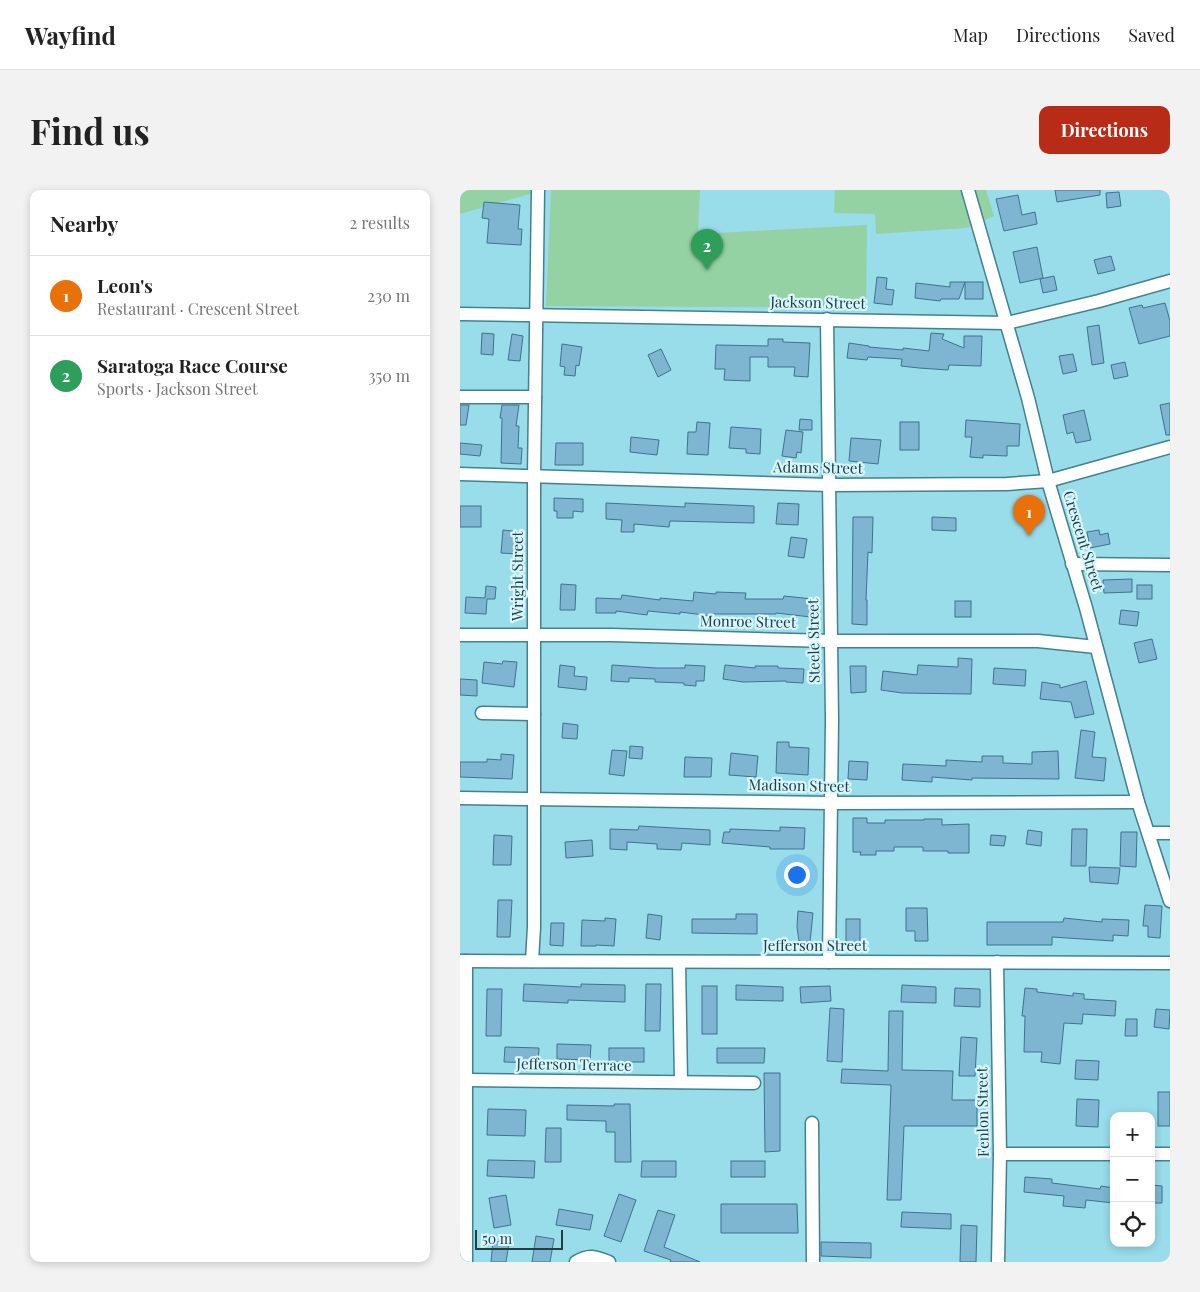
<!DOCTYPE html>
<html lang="en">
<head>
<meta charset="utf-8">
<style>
  body { margin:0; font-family:"Playfair Display",serif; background:#f2f2f2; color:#222 }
  .controls { position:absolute; right:15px; bottom:15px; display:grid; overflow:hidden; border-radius:10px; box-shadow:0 2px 8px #0003 }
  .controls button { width:45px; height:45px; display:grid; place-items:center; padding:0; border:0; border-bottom:1px solid #e0e0e0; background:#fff; color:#222; font:25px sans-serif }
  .scale { position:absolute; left:15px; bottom:12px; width:88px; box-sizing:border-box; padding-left:5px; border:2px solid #223e43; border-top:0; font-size:14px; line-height:18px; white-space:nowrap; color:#223e43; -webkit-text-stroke:4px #d7f7fe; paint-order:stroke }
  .you { position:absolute; left:336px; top:684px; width:18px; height:18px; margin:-12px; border:4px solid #fff; border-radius:50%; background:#1a73e8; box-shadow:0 0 0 8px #1a73e833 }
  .badge { display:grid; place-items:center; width:32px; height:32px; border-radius:50%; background:#b82c17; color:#fff; font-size:16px; font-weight:700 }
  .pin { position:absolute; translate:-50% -41px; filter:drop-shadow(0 1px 2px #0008) }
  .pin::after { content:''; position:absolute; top:26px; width:18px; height:15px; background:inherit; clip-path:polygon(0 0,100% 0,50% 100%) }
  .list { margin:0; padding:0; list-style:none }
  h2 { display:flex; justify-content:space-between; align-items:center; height:65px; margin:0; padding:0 20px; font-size:21px }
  h2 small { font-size:16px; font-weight:400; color:#767676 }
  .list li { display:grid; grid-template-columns:32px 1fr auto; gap:15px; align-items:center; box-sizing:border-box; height:80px; padding:0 20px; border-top:1px solid #e0e0e0 }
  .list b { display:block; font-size:19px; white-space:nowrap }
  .list p { margin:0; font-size:16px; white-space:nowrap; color:#767676 }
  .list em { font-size:16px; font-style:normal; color:#767676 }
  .icon { flex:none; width:28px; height:28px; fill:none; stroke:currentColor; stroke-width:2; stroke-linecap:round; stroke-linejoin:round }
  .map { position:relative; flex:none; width:710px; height:1072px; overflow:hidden; border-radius:10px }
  header { display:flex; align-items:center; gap:30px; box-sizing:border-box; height:70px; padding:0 25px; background:#fff; border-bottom:1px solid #e0e0e0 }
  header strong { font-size:24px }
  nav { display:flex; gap:28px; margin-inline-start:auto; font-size:18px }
  .intro { display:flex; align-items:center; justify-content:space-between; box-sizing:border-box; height:120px; padding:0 30px }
  h1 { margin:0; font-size:35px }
  .button { padding:12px 22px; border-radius:10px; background:#b82c17; color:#fff; font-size:18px; font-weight:700 }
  main { display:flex; gap:30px; padding:0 30px }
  aside { flex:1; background:#fff; border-radius:10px; box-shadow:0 2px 8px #0003 }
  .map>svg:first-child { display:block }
</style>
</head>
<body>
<header>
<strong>Wayfind</strong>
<nav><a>Map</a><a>Directions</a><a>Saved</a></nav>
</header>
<div class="intro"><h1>Find us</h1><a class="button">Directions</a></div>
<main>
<aside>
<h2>Nearby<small>2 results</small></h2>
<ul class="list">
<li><span class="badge" style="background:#e8710a">1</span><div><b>Leon's</b><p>Restaurant · Crescent Street</p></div><em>230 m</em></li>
<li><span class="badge" style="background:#2e9e5b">2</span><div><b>Saratoga Race Course</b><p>Sports · Jackson Street</p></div><em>350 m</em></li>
</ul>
</aside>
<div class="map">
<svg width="710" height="1072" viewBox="0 0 710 1072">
  <rect width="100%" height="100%" fill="#99dcea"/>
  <g fill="#94d2a3">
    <polygon points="0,0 84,0 0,24"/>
    <polygon points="91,0 240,0 238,44 407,35 406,118 86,116"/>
    <polygon points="375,0 526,0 534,26 506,38 416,44 415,24 374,23"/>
  </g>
  <g fill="#7eb5d1" stroke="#3e738e">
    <polygon points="595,0 640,0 640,5 597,12"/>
    <polygon points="659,2 661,16 647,18 646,3"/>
    <polygon points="558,5 562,25 575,22 577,34 544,41 536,9"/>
    <polygon points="24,12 60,15 58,39 62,39 61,55 27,53 29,29 22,28"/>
    <polygon points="577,57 583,88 560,93 553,62"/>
    <polygon points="651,66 655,80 638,84 634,70"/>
    <polygon points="594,86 597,100 583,103 580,89"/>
    <polygon points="417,87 427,88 426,99 434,100 432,115 414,113"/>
    <polygon points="490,92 505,92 499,109 481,109 480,111 455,108 456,93 490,97"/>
    <rect x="505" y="92" width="18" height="17"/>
    <polygon points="705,113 710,131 710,146 679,154 669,118 682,115 683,118"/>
    <polygon points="639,135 644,173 632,175 627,137"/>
    <polygon points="22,143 34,144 33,165 21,164"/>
    <polygon points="471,143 484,144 482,149 504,158 504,146 522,146 521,176 489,175 488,180 459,178 441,176 442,169 408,167 407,170 387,168 389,153 409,156 409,157 443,160 443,158 469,161"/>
    <polygon points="52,144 63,146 60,171 48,170"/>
    <polygon points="308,149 323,149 323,152 350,153 348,187 334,186 335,177 308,177 308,167 290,167 290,191 264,190 265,179 255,179 256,155 308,156"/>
    <polygon points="102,154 122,157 119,176 116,175 115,186 104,185 105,177 100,176"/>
    <polygon points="201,159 211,180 198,187 188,165"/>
    <polygon points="613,164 617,181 603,184 599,166"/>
    <polygon points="665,172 668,186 654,189 651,175"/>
    <polygon points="710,213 710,245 706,245 700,215"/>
    <polygon points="0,215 9,215 6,235 0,235"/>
    <polygon points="42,215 59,215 56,236 59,236 58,258 62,258 61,274 41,273 42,228 40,228"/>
    <polygon points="624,220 631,250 616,253 613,242 607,244 603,225"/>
    <polygon points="340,229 352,230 352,240 339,240"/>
    <polygon points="506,230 560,234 559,256 547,256 547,266 523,265 523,268 510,267 512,247 505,247"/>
    <polygon points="237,232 250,233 248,265 227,264 228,242 236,242"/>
    <rect x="440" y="232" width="19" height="28"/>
    <polygon points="271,237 301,239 300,264 286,263 286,259 269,258"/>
    <polygon points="326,240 343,242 341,263 337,262 336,268 322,266"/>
    <polygon points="171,247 199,250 197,265 170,262"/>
    <polygon points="391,248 421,250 418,274 389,271"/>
    <polygon points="0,253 22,255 20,266 0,264"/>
    <polygon points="96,253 123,253 123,275 95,275"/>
    <polygon points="94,308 123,309 123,322 113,321 113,328 97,328 97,321 94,321"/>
    <polygon points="146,313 225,317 225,313 294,316 294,333 210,331 209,337 174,334 174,342 161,342 162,330 146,329"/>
    <polygon points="318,313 339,314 338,335 316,334"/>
    <rect x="0" y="316" width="21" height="21"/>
    <polygon points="393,327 413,327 412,363 408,362 406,410 407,410 407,435 392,434"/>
    <polygon points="472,327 496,328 496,341 472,340"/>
    <polygon points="43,340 61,342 58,364 41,363"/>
    <polygon points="639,340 640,345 648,343 650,354 630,358 627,342"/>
    <polygon points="331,347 347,349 344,368 328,366"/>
    <polygon points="672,389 672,402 644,403 643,390"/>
    <polygon points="101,394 116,395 115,420 100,420"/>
    <rect x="677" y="395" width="15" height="14"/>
    <polygon points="26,396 36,397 35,409 27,409 26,424 5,423 6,407 25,408"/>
    <polygon points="234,402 256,404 256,402 286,403 285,409 323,409 324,406 353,409 351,427 316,423 316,424 252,424 252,426 220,422 220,424 188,421 187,425 156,421 156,423 136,423 136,408 161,409 162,405 200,410 200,408 233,411"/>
    <rect x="495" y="411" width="16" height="16"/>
    <polygon points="661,420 679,422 677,436 659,434"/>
    <polygon points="692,449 697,469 679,473 674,453"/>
    <polygon points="498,468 512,469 511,504 442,503 421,500 423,481 457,485 458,475 498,477"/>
    <polygon points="43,471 57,472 54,497 22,493 24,472 42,474"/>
    <polygon points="100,475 115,477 114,486 127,487 126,500 98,497"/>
    <polygon points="152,475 196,478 225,478 225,475 245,476 244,491 236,491 236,496 224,495 224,493 195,492 195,489 169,488 169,492 151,491"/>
    <polygon points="265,475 295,478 295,476 318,476 318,478 344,479 343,493 326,492 326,491 283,492 263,489"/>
    <polygon points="390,476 406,476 406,502 391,503"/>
    <polygon points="534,478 566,480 565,496 533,494"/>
    <polygon points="0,489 17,490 17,506 0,505"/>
    <polygon points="626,491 634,524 615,528 611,512 580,509 582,492 600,495 600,498"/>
    <polygon points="103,533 118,535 117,549 102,548"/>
    <polygon points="621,540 635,542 632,567 646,568 644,591 615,588"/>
    <polygon points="317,552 329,552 329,557 349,558 348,585 316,583"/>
    <polygon points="170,556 183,557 182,569 169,568"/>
    <polygon points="152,560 167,561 164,586 149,584"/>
    <polygon points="598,561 599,589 512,588 512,590 472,587 472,592 442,590 443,574 486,576 486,570 522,572 522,566 543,566 543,573 572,574 572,562"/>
    <polygon points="271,563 298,566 296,587 269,585"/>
    <polygon points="41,564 54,565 52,589 0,587 0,572 27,572 27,569 41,570"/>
    <polygon points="225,567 252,568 251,587 224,587"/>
    <polygon points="389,571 408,572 407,590 388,589"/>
    <polygon points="393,628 407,628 407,633 425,633 425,630 464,630 464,629 482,629 482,635 509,634 509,663 488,663 488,661 463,661 463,657 434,657 434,661 416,661 416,665 400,665 401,662 393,662"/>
    <polygon points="179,636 250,640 250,655 222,653 221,660 197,659 197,654 167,652 167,660 150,659 150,639 178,640"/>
    <polygon points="320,637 345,638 344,659 310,659 310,657 262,653 264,642 270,642 270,639 320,641"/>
    <polygon points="612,639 627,639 626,676 611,676"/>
    <polygon points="568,640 582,642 581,656 566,654"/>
    <polygon points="661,642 677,642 676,677 660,676"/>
    <polygon points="34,645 52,646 51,675 33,675"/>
    <polygon points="531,645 546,646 544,656 530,655"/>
    <polygon points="132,650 133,666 106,668 105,652"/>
    <polygon points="629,677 660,678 658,694 630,692"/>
    <polygon points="38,710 52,710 50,747 37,747"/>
    <polygon points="685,715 702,716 700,748 688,747 688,736 683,736"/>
    <polygon points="446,718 467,718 468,751 455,751 455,741 446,741"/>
    <polygon points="338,721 353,723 350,752 339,751 337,737"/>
    <polygon points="188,724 202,726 200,750 186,748"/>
    <polygon points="276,724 297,724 297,744 232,743 232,729 276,729"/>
    <polygon points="145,728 156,729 154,756 136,755 136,756 121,756 122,730 145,731"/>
    <polygon points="604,728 642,732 642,729 669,730 668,746 653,745 653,751 592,747 592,755 527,755 527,732 603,732"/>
    <rect x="386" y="729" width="14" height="27"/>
    <polygon points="91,733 104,733 103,756 90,755"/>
    <polygon points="64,794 121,797 121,794 165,795 165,812 108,810 108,813 63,811"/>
    <polygon points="186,794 201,794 200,841 185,841"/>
    <polygon points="276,795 323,797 323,811 276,810"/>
    <polygon points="442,795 476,797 476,813 441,812"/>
    <rect x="242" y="796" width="15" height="48"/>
    <polygon points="370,796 371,811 341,813 340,797"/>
    <polygon points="495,798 520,799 520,817 494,816"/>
    <polygon points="565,798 577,799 577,802 613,806 613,803 624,804 624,809 656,811 655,826 623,824 622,834 604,833 600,874 581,872 582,862 564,862 565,826 562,826"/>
    <polygon points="27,799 42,799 41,846 26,846"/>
    <polygon points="370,818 384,819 382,872 367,871"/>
    <polygon points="696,819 710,820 709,839 694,837"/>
    <polygon points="429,821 443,821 442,880 493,881 492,910 517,910 517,936 444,936 441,1010 427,1010 431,895 381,893 382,879 428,881"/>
    <polygon points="666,829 677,829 677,846 665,846"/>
    <polygon points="501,847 517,848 515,886 499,886"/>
    <polygon points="97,854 131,855 130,870 97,869"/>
    <polygon points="45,857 79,858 78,873 44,872"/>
    <rect x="149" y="858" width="35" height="14"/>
    <polygon points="257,858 305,858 304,873 257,873"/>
    <polygon points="616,870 639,871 638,890 615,889"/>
    <polygon points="304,883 320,883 320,961 305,962"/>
    <rect x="698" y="902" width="12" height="34"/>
    <polygon points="617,909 639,910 638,937 616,936"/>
    <polygon points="154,914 170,914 171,972 155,972 155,942 146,942 146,931 107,930 107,915 154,916"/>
    <polygon points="28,919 66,920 65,946 27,945"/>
    <polygon points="86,938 101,938 101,972 85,972"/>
    <polygon points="28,970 75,971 74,988 27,986"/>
    <polygon points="182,971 216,971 216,987 181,987"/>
    <rect x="271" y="971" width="34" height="16"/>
    <polygon points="565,987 592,989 592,993 640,999 641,996 654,998 654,1013 626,1010 625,1018 603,1016 604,1006 564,1002"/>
    <polygon points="691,995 702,996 702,1013 691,1013"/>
    <polygon points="159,1004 176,1010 161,1052 144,1046"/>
    <polygon points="46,1005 51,1035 34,1038 29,1008"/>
    <polygon points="261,1014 337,1014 338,1043 261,1043"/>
    <polygon points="99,1019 133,1025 130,1040 96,1035"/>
    <polygon points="198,1020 215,1025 204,1057 240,1072 210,1072 211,1070 184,1061"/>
    <polygon points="442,1022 491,1024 491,1039 441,1037"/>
    <polygon points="501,1035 517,1036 516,1072 500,1072"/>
    <polygon points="76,1046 94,1049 90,1072 72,1072"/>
    <polygon points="33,1051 49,1053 46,1072 31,1072"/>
    <polygon points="361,1052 411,1053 411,1068 361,1066"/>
  </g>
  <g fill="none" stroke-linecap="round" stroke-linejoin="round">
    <defs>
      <g id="minor">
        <polyline points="508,0 568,208 588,291 626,418 678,612 710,711"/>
        <polyline points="0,124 547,133 639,111 710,91"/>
        <polyline points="367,129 372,530 369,772"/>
        <polyline points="0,207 75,207"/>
        <polyline points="0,284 369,295 547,294 588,291 710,257"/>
        <polyline points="612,374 710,375"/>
        <polyline points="0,445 151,445 370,451 578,451 636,457"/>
        <polyline points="22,523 74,524"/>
        <polyline points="0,608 370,613 678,612"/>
        <polyline points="689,643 710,643"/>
        <polyline points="0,771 710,773"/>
        <polyline points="72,771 74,737 74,287 78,0"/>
        <polyline points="219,772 221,892"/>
        <polyline points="537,772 540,964 538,1072"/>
        <polyline points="6,890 294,893"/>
        <polyline points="352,933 353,1072"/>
        <polyline points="540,964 654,964"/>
        <polyline points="691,964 710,964"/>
        <polyline points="6,1072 6,771"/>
        <path d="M116,1072C129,1064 136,1067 149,1072"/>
      </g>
    </defs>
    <use href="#minor" stroke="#40828f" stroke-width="15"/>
    <use href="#minor" stroke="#fff" stroke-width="12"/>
  </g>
  <g text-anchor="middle" stroke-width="4.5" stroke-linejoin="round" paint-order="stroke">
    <g font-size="15" fill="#223e43" stroke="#d7f7fe">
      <text transform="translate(358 113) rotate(1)" y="5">Jackson Street</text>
      <text transform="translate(358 278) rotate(1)" y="5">Adams Street</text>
      <text transform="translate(623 351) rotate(73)" y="5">Crescent Street</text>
      <text transform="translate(58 386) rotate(-90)" y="5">Wright Street</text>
      <text transform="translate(288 432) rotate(1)" y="5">Monroe Street</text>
      <text transform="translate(354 451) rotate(-91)" y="5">Steele Street</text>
      <text transform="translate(339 596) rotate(1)" y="5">Madison Street</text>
      <text x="355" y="761">Jefferson Street</text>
      <text transform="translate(114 875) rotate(1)" y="5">Jefferson Terrace</text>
      <text transform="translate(523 922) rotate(-91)" y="5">Fenlon Street</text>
    </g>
  </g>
</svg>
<div class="controls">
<button>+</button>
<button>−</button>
<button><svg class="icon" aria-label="locate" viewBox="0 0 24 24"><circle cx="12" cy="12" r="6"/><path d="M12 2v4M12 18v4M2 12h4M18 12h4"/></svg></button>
</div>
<div class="scale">50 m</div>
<div class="you"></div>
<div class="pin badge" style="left:569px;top:346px;background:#e8710a">1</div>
<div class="pin badge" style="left:247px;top:80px;background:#2e9e5b">2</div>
</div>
</main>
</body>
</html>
